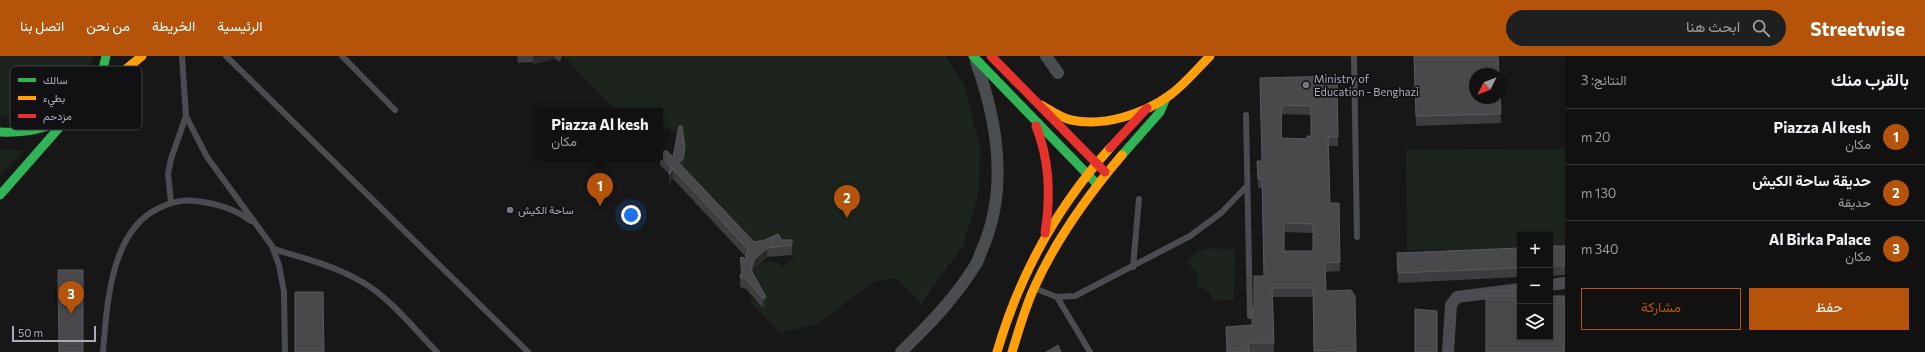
<!DOCTYPE html>
<html lang="ar">
<head>
<meta charset="utf-8">
<style>
  body { margin:0; font-family:Commissioner,Vazirmatn,sans-serif; background:#1e1f1f; color:#f1f3f6; direction:rtl }
  .controls { position:absolute; right:12px; bottom:12px; display:grid; overflow:hidden; border-radius:0px; box-shadow:0 1px 3px #0004 }
  .controls button { width:36px; height:36px; display:grid; place-items:center; padding:0; border:0; border-bottom:1px solid #303131; background:#111; color:#f1f3f6; font:20px sans-serif }
  .compass { position:absolute; left:1469px; top:12px; width:36px; height:36px; border-radius:50%; background:#111; box-shadow:0 1px 3px #0004; rotate:228deg }
  .scale { position:absolute; left:12px; bottom:10px; width:84px; box-sizing:border-box; padding-left:4px; border:2px solid #a8adb8; border-top:0; font-size:11px; line-height:14px; white-space:nowrap; color:#a8adb8; -webkit-text-stroke:3px #111113; paint-order:stroke }
  .you { position:absolute; left:631px; top:159px; width:14px; height:14px; margin:-10px; border:3px solid #fff; border-radius:50%; background:#1a73e8; box-shadow:0 0 0 6px #1a73e833 }
  .badge { display:grid; place-items:center; width:26px; height:26px; border-radius:50%; background:#b45309; color:#fff; font-size:13px; font-weight:700 }
  .pin { position:absolute; translate:-50% -33px; filter:drop-shadow(0 1px 2px #0008) }
  .pin::after { content:''; position:absolute; top:21px; width:14px; height:12px; background:inherit; clip-path:polygon(0 0,100% 0,50% 100%) }
  .popup { position:absolute; left:537px; top:52px; width:126px; height:52px; box-sizing:border-box; display:grid; place-content:center; border-radius:0px; background:#111; filter:drop-shadow(0 1px 3px #0005); font-size:13px; white-space:nowrap; color:#9c9d9f }
  .popup b { font-size:15px; color:#f1f3f6 }
  .popup::after { content:''; position:absolute; left:50%; top:100%; margin-left:-8px; border:8px solid transparent; border-top-color:#111 }
  .list { margin:0; padding:0; list-style:none }
  h2 { display:flex; justify-content:space-between; align-items:center; height:52px; margin:0; padding:0 16px; font-size:17px }
  h2 small { font-size:13px; font-weight:400; color:#9c9d9f }
  .list li { display:grid; grid-template-columns:26px 1fr auto; gap:12px; align-items:center; box-sizing:border-box; height:56px; padding:0 16px; border-top:1px solid #303131 }
  .list b { display:block; font-size:15px; white-space:nowrap }
  .list p { margin:0; font-size:13px; white-space:nowrap; color:#9c9d9f }
  .list em { font-size:13px; font-style:normal; color:#9c9d9f }
  .actions { display:flex; gap:8px; padding:12px 16px }
  .actions a { flex:1; padding:9px 0; border:1px solid #b45309; border-radius:0px; text-align:center; font-size:14px; color:#b45309 }
  .actions .main { background:#b45309; color:#fff }
  .icon { flex:none; width:22px; height:22px; fill:none; stroke:currentColor; stroke-width:2; stroke-linecap:round; stroke-linejoin:round }
  .map { position:relative; flex:none; width:1565px; height:296px; overflow:hidden; direction:ltr }
  header { display:flex; align-items:center; gap:24px; box-sizing:border-box; height:56px; padding:0 20px; background:#b45309; color:#fff }
  header strong { font-size:19px }
  nav { display:flex; gap:22px; margin-inline-start:auto; font-size:14px }
  .search { width:280px; height:36px; background:#1e1f1f; display:flex; align-items:center; gap:10px; box-sizing:border-box; padding:0 14px; border-radius:22px; color:#9c9d9f; font-size:15px }
  main { display:flex }
  aside { flex:1; background:#111 }
  .map>svg:first-child { display:block }
</style>
</head>
<body>
<header>
<strong>Streetwise</strong>
<div class="search"><svg class="icon" aria-label="search" viewBox="0 0 24 24"><circle cx="10" cy="10" r="6"/><path d="M15 15l6 6"/></svg>ابحث هنا</div>
<nav><a>الرئيسية</a><a>الخريطة</a><a>من نحن</a><a>اتصل بنا</a></nav>
</header>
<main>
<aside>
<h2>بالقرب منك<small>النتائج: 3</small></h2>
<ul class="list">
<li><span class="badge">1</span><div><b>Piazza Al kesh</b><p>مكان</p></div><em>20 m</em></li>
<li><span class="badge">2</span><div><b>حديقة ساحة الكيش</b><p>حديقة</p></div><em>130 m</em></li>
<li><span class="badge">3</span><div><b>Al Birka Palace</b><p>مكان</p></div><em>340 m</em></li>
</ul>
<div class="actions"><a class="main">حفظ</a><a>مشاركة</a></div>
</aside>
<div class="map">
<svg width="1565" height="296" viewBox="0 0 1565 296">
  <rect width="100%" height="100%" fill="#171717"/>
  <g fill="#1d241e">
    <path d="M0,0H93C83,42 43,70 0,60Z"/>
    <path d="M563,0H945L964,29L980,92L979,135L963,190L921,248L896,222L874,226L817,268L780,277L750,246L759,237C750,216 753,204 778,206L782,211L794,201L792,197L752,193L679,117C681,111 685,104 685,99C687,84 672,72 660,69V55H616Z"/>
    <polygon points="0,93 24,95 0,119"/>
    <polygon points="1565,93 1565,193 1550,193 1550,179 1520,179 1520,193 1407,194 1406,94"/>
    <polygon points="1209,192 1235,193 1234,244 1214,245 1209,236 1198,230 1197,218 1187,205 1198,195"/>
  </g>
  <g fill="none" stroke-linecap="round" stroke-linejoin="round">
    <g stroke="#4b4c50" stroke-width="6">
      <polyline points="182,0 186,60 207,101 272,190 279,209 284,236 285,296"/>
      <polyline points="226,0 528,296"/>
      <polyline points="342,0 395,54"/>
      <polyline points="1354,0 1357,181"/>
      <polyline points="1246,59 1250,260"/>
      <polyline points="171,146 168,118 171,103 186,60"/>
      <path d="M273,193C304,202 336,210 364,227C392,244 414,273 437,296"/>
      <polyline points="1133,211 1139,143"/>
      <polyline points="1034,232 1057,241 1075,240 1190,180 1221,157 1247,130"/>
      <polyline points="1057,241 1090,296"/>
      <path d="M103,296C107,249 110,175 159,152C171,146 182,143 195,145C216,147 234,152 251,165"/>
    </g>
    <g stroke="#4b4c50" stroke-width="12">
      <polyline points="1046,0 1058,17"/>
      <polyline points="1550,229 1565,227"/>
      <path d="M901,296C929,269 956,241 976,208C979,203 981,195 984,189C1008,130 997,64 976,6"/>
      <polyline points="1448,296 1451,249 1457,241 1520,233"/>
    </g>
    <g stroke="#30b455" stroke-width="9">
      <polyline points="973,0 1095,126"/>
      <path d="M0,76C52,79 96,54 106,0"/>
      <polyline points="1122,99 1160,56 1166,42"/>
      <polyline points="0,139 65,65"/>
    </g>
    <g stroke="#ff9f0a" stroke-width="9">
      <polyline points="88,44 142,0"/>
      <path d="M1041,49C1050,54 1061,62 1071,64C1104,71 1144,58 1170,39C1185,28 1197,13 1210,0"/>
      <path d="M997,296C1019,220 1057,151 1110,92"/>
      <path d="M1012,296C1019,274 1025,251 1035,230C1057,182 1088,139 1122,99"/>
    </g>
    <g stroke="#e5322d" stroke-width="9">
      <polyline points="991,0 1105,116"/>
      <path d="M1036,70C1050,105 1051,140 1045,177"/>
      <polyline points="1110,92 1147,52"/>
    </g>
  </g>
  <g fill="#3d3d3f" fill-rule="evenodd">
    <polygon points="517,0 562,0 560,6 555,3 533,8 533,6 518,7"/>
    <polygon points="1414,0 1498,0 1501,67 1416,70"/>
    <path d="M1337,20L1338,90H1329L1330,147L1340,206V215L1326,216V235L1356,296H1314L1313,241H1273L1274,296H1227L1226,271L1252,269L1254,251L1264,220L1262,132H1258L1257,105H1262L1260,31ZM1282,58L1311,59V80L1307,83L1282,82ZM1284,176L1313,177V195H1284Z"/>
    <polygon points="660,99 673,101 685,101 683,111 754,186 781,184 792,184 792,199 767,201 754,213 753,217 766,250 763,252 746,233 740,231 740,221 741,217 740,212 740,202 745,204 746,201 673,123 669,128 669,118 660,109"/>
    <polygon points="1550,190 1565,190 1565,219 1550,220"/>
    <polygon points="1520,192 1520,221 1398,227 1397,197"/>
  </g>
  <g fill="#29292a">
    <polygon points="533,0 555,0 555,3 533,8"/>
    <polygon points="685,92 685,101 683,112 679,107"/>
    <polygon points="673,113 673,123 669,128 669,119"/>
    <polygon points="767,192 767,201 754,213 751,223 751,214 754,204"/>
    <polygon points="766,241 766,250 763,252 763,243"/>
  </g>
  <g fill="#49494c" stroke="#58595d" fill-rule="evenodd">
    <path d="M1414,0H1498L1501,58L1416,60ZM1475,18H1499V42H1475Z"/>
    <path d="M1337,20L1338,81H1328L1330,147H1339L1340,206L1325,207L1326,235L1351,234L1355,240L1356,296H1335L1333,294L1314,295L1313,232H1272L1274,287H1248L1249,296H1227L1226,271L1252,269V255L1254,251V220H1264L1262,123H1258L1257,105H1262L1260,22ZM1282,49L1311,50V80H1307V83L1281,82ZM1284,167L1313,168V195H1284Z"/>
    <polygon points="679,70 682,70 685,92 683,102 679,107 754,186 765,184 778,178 781,183 780,184 792,184 792,189 767,192 754,204 751,214 766,241 763,243 746,223 740,221 743,212 740,202 743,201 745,204 748,193 673,113 669,119 671,111 660,99 666,94 673,101"/>
    <rect x="1550" y="190" width="15" height="20"/>
    <polygon points="1520,192 1520,212 1398,217 1397,197"/>
    <polygon points="58,214 83,214 83,296 59,296"/>
    <polygon points="295,236 323,236 324,296 295,296"/>
    <polygon points="1486,240 1520,240 1520,281 1550,281 1550,240 1565,240 1565,296 1486,296"/>
    <polygon points="1415,253 1437,255 1437,296 1415,296"/>
    <polygon points="1058,289 1061,296 1046,296"/>
  </g>
  <g fill="#757880" stroke="#111113" stroke-width="1.5">
    <circle cx="1306" cy="29" r="4"/>
    <circle cx="510" cy="154" r="4"/>
  </g>
  <g text-anchor="middle" stroke-width="3.5" stroke-linejoin="round" paint-order="stroke">
    <g font-size="11" fill="#a8adb8" stroke="#111113" text-anchor="start">
      <text x="1314" y="27">Ministry of<tspan x="1314" dy="13">Education - Benghazi</tspan></text>
      <text x="518" y="158">ساحة الكيش</text>
    </g>
  </g>
  <rect x="10" y="10" width="132" height="64" rx="6" fill="#111113" stroke="#3e4045" stroke-width="1"/>
  <rect x="18" y="22" width="18" height="4" fill="#30b455"/>
  <rect x="18" y="40" width="18" height="4" fill="#ff9f0a"/>
  <rect x="18" y="58" width="18" height="4" fill="#e5322d"/>
  <g font-size="11" fill="#a8adb8">
    <text x="43" y="28">سالك</text>
    <text x="43" y="46">بطيء</text>
    <text x="43" y="64">مزدحم</text>
  </g>
</svg>
<div class="controls">
<button>+</button>
<button>−</button>
<button><svg class="icon" aria-label="layers" viewBox="0 0 24 24"><path d="M12 4l9 5-9 5-9-5zM3 14l9 5 9-5"/></svg></button>
</div>
<svg class="compass" viewBox="-18 -18 36 36"><path d="M0-13l5 13h-10z" fill="#e53935"/><path d="M0 13l5-13h-10z" fill="#9c9d9f"/></svg>
<div class="scale">50 m</div>
<div class="you"></div>
<div class="pin badge" style="left:600px;top:150px">1</div>
<div class="popup"><b>Piazza Al kesh</b>مكان</div>
<div class="pin badge" style="left:847px;top:162px">2</div>
<div class="pin badge" style="left:71px;top:258px">3</div>
</div>
</main>
</body>
</html>
